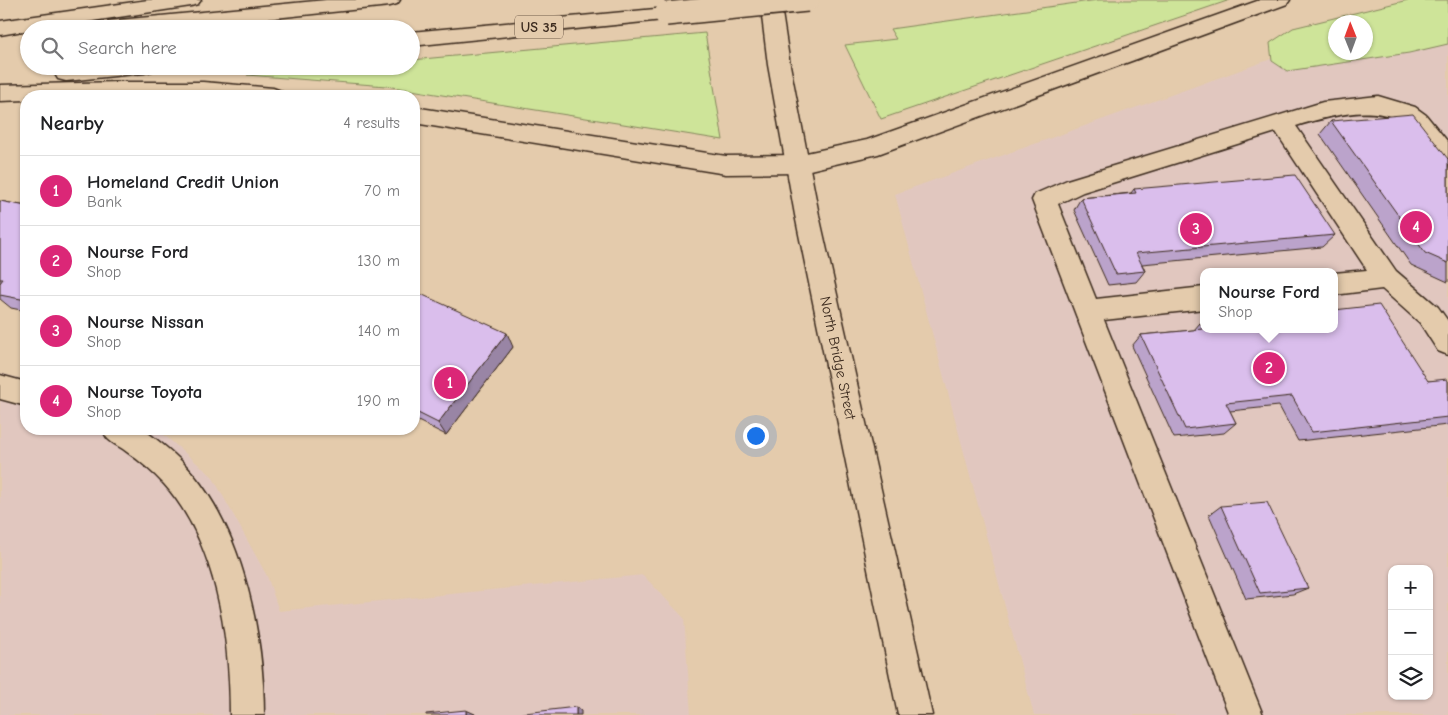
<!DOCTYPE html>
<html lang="en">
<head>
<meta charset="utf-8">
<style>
  body { margin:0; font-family:"Comic Neue",sans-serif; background:#f6f6f6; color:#202124 }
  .controls { position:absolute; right:15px; bottom:15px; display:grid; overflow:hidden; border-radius:10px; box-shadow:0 1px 4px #0004 }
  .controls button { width:45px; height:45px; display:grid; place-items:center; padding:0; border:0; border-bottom:1px solid #e0e0e0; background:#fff; color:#202124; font:25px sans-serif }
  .compass { position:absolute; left:1328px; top:15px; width:45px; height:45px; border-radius:50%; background:#fff; box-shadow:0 1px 4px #0004; rotate:359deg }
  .you { position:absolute; left:755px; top:435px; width:18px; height:18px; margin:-12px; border:4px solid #fff; border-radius:50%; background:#1a73e8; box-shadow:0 0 0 8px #1a73e833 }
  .badge { display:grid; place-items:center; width:32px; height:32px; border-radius:50%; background:#db2777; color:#fff; font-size:16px; font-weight:700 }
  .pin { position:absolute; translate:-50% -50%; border:2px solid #fff; box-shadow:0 1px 5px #0006 }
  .popup { position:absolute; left:1200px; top:268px; width:138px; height:65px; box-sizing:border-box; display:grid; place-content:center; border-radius:10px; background:#fff; filter:drop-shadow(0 1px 4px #0005); font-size:16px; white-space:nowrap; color:#757577 }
  .popup b { font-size:19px; color:#202124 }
  .popup::after { content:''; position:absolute; left:50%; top:100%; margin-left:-10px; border:10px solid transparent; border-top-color:#fff }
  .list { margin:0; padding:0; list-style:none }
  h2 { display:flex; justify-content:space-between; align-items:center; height:65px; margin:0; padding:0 20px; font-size:21px }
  h2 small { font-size:16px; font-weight:400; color:#757577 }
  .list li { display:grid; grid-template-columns:32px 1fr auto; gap:15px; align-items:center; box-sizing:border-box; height:70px; padding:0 20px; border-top:1px solid #e0e0e0 }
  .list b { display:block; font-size:19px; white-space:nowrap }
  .list p { margin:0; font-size:16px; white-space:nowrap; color:#757577 }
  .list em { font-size:16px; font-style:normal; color:#757577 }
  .icon { flex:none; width:28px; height:28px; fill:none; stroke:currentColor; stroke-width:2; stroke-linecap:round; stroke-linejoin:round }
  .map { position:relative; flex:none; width:1448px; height:715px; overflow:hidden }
  .search { position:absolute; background:#fff; box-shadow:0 1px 4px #0004; left:20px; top:20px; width:400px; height:55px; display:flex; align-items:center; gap:12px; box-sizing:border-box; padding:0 18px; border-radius:28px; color:#757577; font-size:19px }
  .panel { position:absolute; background:#fff; box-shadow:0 1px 4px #0004; left:20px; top:90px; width:400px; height:345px; border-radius:20px }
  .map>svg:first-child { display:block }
</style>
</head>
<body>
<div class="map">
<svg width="1448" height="715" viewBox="0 0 1448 715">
  <rect width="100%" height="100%" fill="#e4cbac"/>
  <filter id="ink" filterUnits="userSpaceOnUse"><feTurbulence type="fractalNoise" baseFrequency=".02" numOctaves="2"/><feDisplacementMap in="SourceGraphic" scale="10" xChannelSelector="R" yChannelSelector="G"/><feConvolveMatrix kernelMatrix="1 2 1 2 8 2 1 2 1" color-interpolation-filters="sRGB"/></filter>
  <g filter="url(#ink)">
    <g fill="#e1c7bf" fill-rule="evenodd">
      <path d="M1448,14V715H1034L895,194L1335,36L1336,52H1366ZM1204,272H1334V329H1204ZM1392,569H1429V696H1392Z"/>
      <polygon points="0,373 26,380 26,429 157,429 212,476 267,576 279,611 643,575 684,618 691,715 0,715"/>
    </g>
    <g fill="#cee499" stroke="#84875c" fill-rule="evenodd">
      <polygon points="1098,0 1230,0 881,119 845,45 896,39 890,29"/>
      <path d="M1408,0H1448V44L1409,53L1287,71L1272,61L1270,43L1293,28ZM1336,22H1366V52H1336Z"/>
      <polygon points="705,33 723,140 386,86 247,75 341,66 411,66 411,60"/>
    </g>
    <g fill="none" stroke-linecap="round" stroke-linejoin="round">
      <defs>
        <g id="minor">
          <path d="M1378,96L1415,107L1426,115L1448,142V167C1434,162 1425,146 1416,134C1388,99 1333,115 1296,126L1396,271L1438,307L1448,321V355L1438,351L1420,323L1382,289L1334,295V273L1367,270L1276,132L1083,192L1058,204L1096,299L1204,287V309L1104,320L1263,715H1229L1032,200L1035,194L1067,180L1323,102Z"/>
          <polygon points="0,375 26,382 26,406 0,399"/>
          <path d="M103,429H141L148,433C164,445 180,458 193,474C244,535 264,637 264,715H230C230,639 217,543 164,484C153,472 140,461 127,452C121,447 113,444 108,439C105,436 104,432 103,429Z"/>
        </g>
        <polygon id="major" points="760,0 780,0 790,65 819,215 932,715 898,715 795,215 768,65"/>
        <g id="highway">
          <polygon points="148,0 201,0 198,4 191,6 40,29 29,29 29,30 0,35 0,21"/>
          <polygon points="326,0 400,0 397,4 390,6 167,29 88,29 91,24 98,22"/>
          <polygon points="1260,0 1290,0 1287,4 878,154 797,173 726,174 414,123 414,107 726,156 797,155 867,140"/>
          <polygon points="666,8 673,9 676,14 673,19 411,46 411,32"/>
          <polygon points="71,66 155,66 152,71 144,73 66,81 58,79 55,74 58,69"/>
          <polygon points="120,82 203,82 273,88 281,91 284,96 26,96 26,100 0,101 0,85"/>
        </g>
      </defs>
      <use href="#minor" stroke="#3b2a1e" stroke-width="3"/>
      <use href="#major" stroke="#3b2a1e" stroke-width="3"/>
      <use href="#highway" stroke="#3b2a1e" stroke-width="3"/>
      <use href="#minor" fill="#e4cbac" fill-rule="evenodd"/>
      <use href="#major" fill="#e4cbac" fill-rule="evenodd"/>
      <use href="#highway" fill="#e4cbac" fill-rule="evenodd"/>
      <defs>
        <polyline id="highway-bridge" points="666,14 807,0"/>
      </defs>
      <use href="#highway-bridge" stroke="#3b2a1e" stroke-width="26" stroke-linecap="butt"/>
      <use href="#highway-bridge" stroke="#e4cbac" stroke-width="23"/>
    </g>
    <g fill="#bba3cb" stroke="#3b2a1e">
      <polygon points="1331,121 1448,159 1448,282 1411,265 1320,134"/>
      <polygon points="1134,189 1335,235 1322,247 1142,264 1145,271 1136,282 1108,285 1074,210 1081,198 1131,193"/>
      <polygon points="0,201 26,206 26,311 11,308 0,299"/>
      <polygon points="414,291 513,347 446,435 414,419"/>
      <polygon points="1200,323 1428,381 1448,381 1448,425 1298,441 1279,406 1230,411 1236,423 1224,433 1174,438 1132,346 1141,335 1194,330"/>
      <polygon points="1221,506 1308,588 1293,594 1246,599 1209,515"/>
    </g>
    <g fill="#9985a5" stroke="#3b2a1e">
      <polygon points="507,333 513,347 446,435 438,423"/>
      <polygon points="576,707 581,711 581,715 576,715"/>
      <polygon points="466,710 475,714 475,715 466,715"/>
    </g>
    <g fill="#dabeec" stroke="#3b2a1e">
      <polygon points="1413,114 1448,159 1448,263 1425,253 1331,121"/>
      <polygon points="1295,175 1335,235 1136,253 1145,271 1116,274 1081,198 1136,193 1134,189"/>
      <polygon points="0,201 26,206 26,300 0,295 0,283 3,279 0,279"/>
      <polygon points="414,291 507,333 438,423 414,411"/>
      <polygon points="1379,305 1428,381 1447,379 1448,381 1448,417 1312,432 1292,396 1226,403 1236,423 1185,429 1141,335 1203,329 1200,323 1204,323 1204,329 1334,329 1334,310"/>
      <polygon points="1267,502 1308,588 1260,593 1221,506"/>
      <polygon points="576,707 576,715 508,715"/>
      <polygon points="466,710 466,715 426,715 426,714"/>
    </g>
  </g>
  <g text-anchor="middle" stroke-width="4" stroke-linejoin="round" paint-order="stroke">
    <rect fill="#e4cbac" stroke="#6e5a49" stroke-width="1" x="515" y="15.5" width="48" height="23" rx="4"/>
    <g font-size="14" font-weight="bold" fill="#3b2a1e">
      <text x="539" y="32">US 35</text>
    </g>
    <g font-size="15" fill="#3b2a1e" stroke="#e4cbac">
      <text transform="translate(838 358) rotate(78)" y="5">North Bridge Street</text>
    </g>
  </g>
</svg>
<div class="controls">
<button>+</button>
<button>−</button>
<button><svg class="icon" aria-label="layers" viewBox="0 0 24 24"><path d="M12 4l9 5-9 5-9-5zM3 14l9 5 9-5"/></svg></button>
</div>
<svg class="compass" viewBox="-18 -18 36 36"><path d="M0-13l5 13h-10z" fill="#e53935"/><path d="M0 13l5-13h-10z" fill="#757577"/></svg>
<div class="you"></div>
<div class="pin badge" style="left:450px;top:383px">1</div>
<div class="pin badge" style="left:1269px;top:368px">2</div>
<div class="popup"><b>Nourse Ford</b>Shop</div>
<div class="pin badge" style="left:1196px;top:229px">3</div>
<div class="pin badge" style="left:1416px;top:227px">4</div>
<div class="search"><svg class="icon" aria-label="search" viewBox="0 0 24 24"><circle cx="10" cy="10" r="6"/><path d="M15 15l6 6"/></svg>Search here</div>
<section class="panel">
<h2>Nearby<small>4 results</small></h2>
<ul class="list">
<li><span class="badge">1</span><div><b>Homeland Credit Union</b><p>Bank</p></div><em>70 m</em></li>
<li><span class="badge">2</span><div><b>Nourse Ford</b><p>Shop</p></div><em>130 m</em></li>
<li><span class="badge">3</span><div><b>Nourse Nissan</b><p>Shop</p></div><em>140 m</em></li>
<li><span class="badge">4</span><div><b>Nourse Toyota</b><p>Shop</p></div><em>190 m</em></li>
</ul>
</section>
</div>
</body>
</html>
